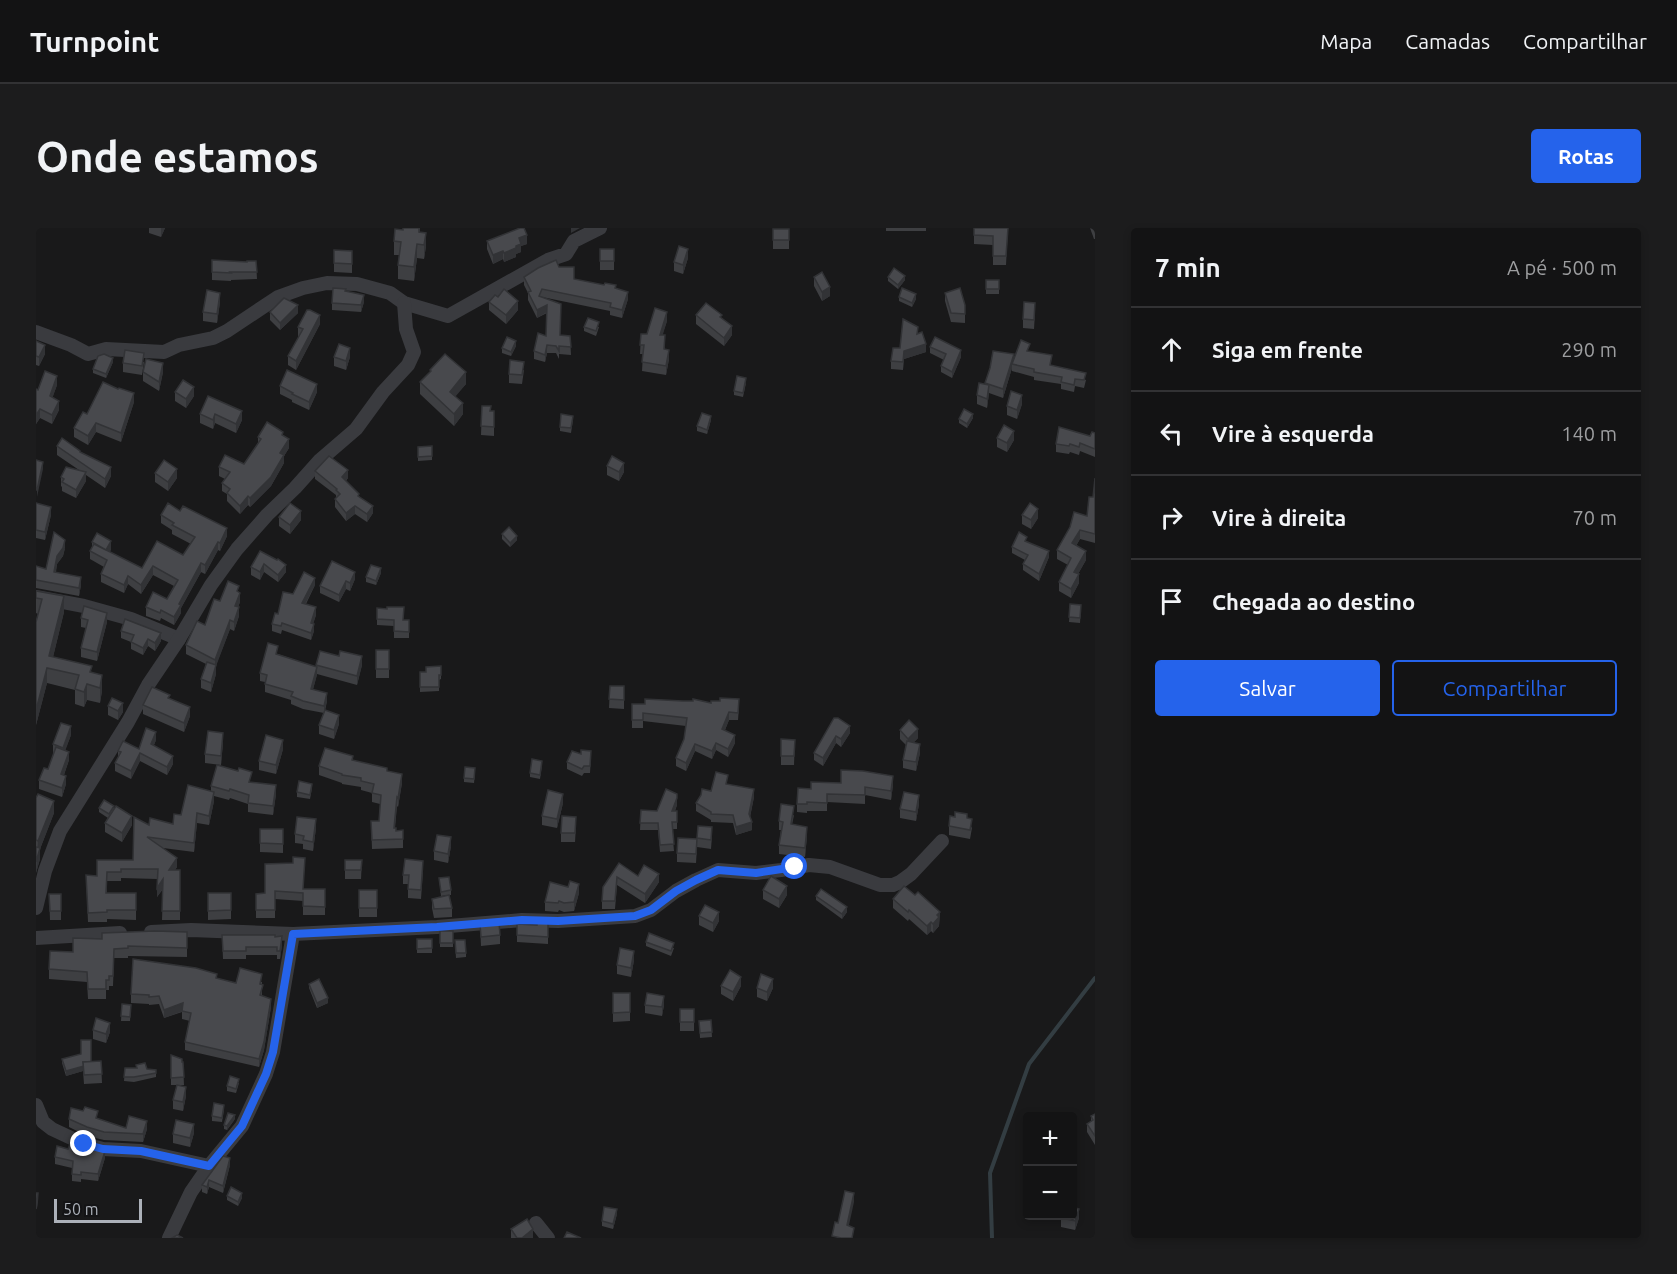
<!DOCTYPE html>
<html lang="pt">
<head>
<meta charset="utf-8">
<style>
  body { margin:0; font-family:Ubuntu,sans-serif; background:#1c1c1d; color:#f1f3f6 }
  .controls { position:absolute; right:18px; bottom:18px; display:grid; overflow:hidden; border-radius:6px; box-shadow:0 3px 9px #0003 }
  .controls button { width:54px; height:54px; display:grid; place-items:center; padding:0; border:0; border-bottom:2px solid #323234; background:#131314; color:#f1f3f6; font:30px sans-serif }
  .scale { position:absolute; left:18px; bottom:15px; width:88px; box-sizing:border-box; padding-left:6px; border:3px solid #acb1b9; border-top:0; font-size:16px; line-height:21px; white-space:nowrap; color:#acb1b9; -webkit-text-stroke:4px #141416; paint-order:stroke }
  .stop { position:absolute; width:18px; height:18px; margin:-14px; border:4px solid #2563eb; border-radius:50%; background:#fff }
  .stop.end { background:#2563eb; border-color:#fff; box-shadow:0 2px 6px #0008 }
  .list { margin:0; padding:0; list-style:none }
  h2 { display:flex; justify-content:space-between; align-items:center; height:78px; margin:0; padding:0 24px; font-size:26px }
  h2 small { font-size:20px; font-weight:400; color:#9d9ea0 }
  .list li { display:grid; grid-template-columns:39px 1fr auto; gap:18px; align-items:center; box-sizing:border-box; height:84px; padding:0 24px; border-top:2px solid #323234 }
  .list b { display:block; font-size:22px; white-space:nowrap }
  .list em { font-size:20px; font-style:normal; color:#9d9ea0 }
  .actions { display:flex; gap:12px; padding:18px 24px }
  .actions a { flex:1; padding:14px 0; border:2px solid #2563eb; border-radius:6px; text-align:center; font-size:21px; color:#2563eb }
  .actions .main { background:#2563eb; color:#fff }
  .icon { flex:none; width:33px; height:33px; fill:none; stroke:currentColor; stroke-width:2; stroke-linecap:round; stroke-linejoin:round }
  .map { position:relative; flex:none; width:1059px; height:1010px; overflow:hidden; border-radius:6px }
  header { display:flex; align-items:center; gap:36px; box-sizing:border-box; height:84px; padding:0 30px; background:#131314; border-bottom:2px solid #323234 }
  header strong { font-size:28px }
  nav { display:flex; gap:33px; margin-inline-start:auto; font-size:21px }
  .intro { display:flex; align-items:center; justify-content:space-between; box-sizing:border-box; height:144px; padding:0 36px }
  h1 { margin:0; font-size:42px }
  .button { padding:15px 27px; border-radius:6px; background:#2563eb; color:#fff; font-size:21px; font-weight:700 }
  main { display:flex; gap:36px; padding:0 36px }
  aside { flex:1; background:#131314; border-radius:6px; box-shadow:0 3px 9px #0003 }
  .map>svg:first-child { display:block }
</style>
</head>
<body>
<header>
<strong>Turnpoint</strong>
<nav><a>Mapa</a><a>Camadas</a><a>Compartilhar</a></nav>
</header>
<div class="intro"><h1>Onde estamos</h1><a class="button">Rotas</a></div>
<main>
<div class="map">
<svg width="1059" height="1010" viewBox="0 0 1059 1010">
  <rect width="100%" height="100%" fill="#19191a"/>
  <g fill="none" stroke-linecap="round" stroke-linejoin="round">
    <polyline stroke="#333d42" stroke-width="4" points="956,1010 954,945 993,836 1059,750"/>
    <g stroke="#3a3b3f" stroke-width="14">
      <polyline points="0,104 35,117 52,126 70,121 128,124 143,117 177,110 191,103 242,69 267,60 291,55 321,56 354,65 368,75 412,88 512,32 530,26 538,13 564,0"/>
      <polyline points="0,369 48,378 95,391 143,411"/>
      <polyline points="0,680 9,643 24,603 92,494 112,457 143,411 175,357 201,321 231,287 259,260 284,232 320,201 347,164 372,137 378,124 370,101 368,75"/>
      <polyline points="115,704 155,702 257,706 401,699 486,692 522,693 599,688 615,682 640,663 660,652 682,642 720,645 745,642 773,637 794,639 844,657 857,657 864,654 875,646 906,613"/>
      <polyline points="0,710 84,705"/>
      <polyline points="0,877 7,894 16,901 48,916 67,921 105,923 173,938"/>
      <polyline points="500,995 512,1010"/>
      <polyline points="133,1010 155,964 173,938 206,898 230,846 237,824 257,706"/>
    </g>
  </g>
  <g fill="#3e3f42">
    <polygon points="113,0 129,0 125,9 113,5"/>
    <polygon points="384,0 384,4 390,18 388,31 381,30 378,53 362,51 362,37 363,27 358,27 358,13 367,2"/>
    <rect x="850" y="0" width="40" height="3"/>
    <polygon points="972,0 970,37 957,37 957,17 938,16 938,7"/>
    <polygon points="1054,0 1059,0 1059,11 1058,11"/>
    <rect x="737" y="1" width="16" height="20"/>
    <polygon points="451,13 491,16 485,18 485,24 480,26 480,29 468,34 467,31 457,36 451,21"/>
    <rect x="564" y="21" width="14" height="21"/>
    <polygon points="298,22 316,23 316,45 298,44"/>
    <polygon points="652,30 647,46 638,43 638,34"/>
    <polygon points="220,33 221,51 195,52 195,53 176,52 176,44 211,34"/>
    <polygon points="523,39 538,51 580,60 592,71 586,90 574,87 574,83 506,69 524,107 534,108 535,127 523,126 523,131 520,125 511,125 509,134 498,131 498,123 510,108 511,85 501,90 492,72 492,65 488,57 488,49"/>
    <polygon points="778,49 794,68 786,73 778,58"/>
    <polygon points="852,49 869,52 862,61 852,53"/>
    <rect x="950" y="52" width="13" height="14"/>
    <polygon points="309,63 328,74 325,84 296,82 296,75"/>
    <polygon points="909,65 929,77 929,95 915,94 909,73"/>
    <polygon points="863,69 880,71 876,79 863,73"/>
    <polygon points="184,74 181,95 167,93 167,84"/>
    <polygon points="453,74 482,82 470,96 453,82"/>
    <polygon points="234,84 262,85 244,102 234,92"/>
    <polygon points="999,84 998,101 987,100 987,91"/>
    <polygon points="660,87 686,90 696,107 688,118 660,96"/>
    <polygon points="631,93 626,107 629,121 633,131 630,147 606,143 607,126 604,126 605,106 611,106"/>
    <polygon points="284,96 260,142 252,137 252,128 263,108 262,108 262,99"/>
    <polygon points="548,99 563,99 560,108 548,103"/>
    <polygon points="882,106 890,124 868,131 867,142 855,141 855,133 864,120"/>
    <polygon points="0,113 9,126 3,138 0,137"/>
    <polygon points="480,118 475,128 466,125 466,120"/>
    <polygon points="894,119 925,129 916,150 905,144 905,138 908,132 894,125"/>
    <polygon points="994,124 1015,137 1050,152 1048,160 1039,158 1038,164 1025,161 1025,156 998,152 998,149 976,143 976,140 967,170 953,165 951,180 941,176 941,167 949,157 949,155 978,131"/>
    <polygon points="298,129 314,129 310,142 298,138"/>
    <polygon points="77,134 70,150 57,145 57,141"/>
    <polygon points="108,134 106,147 87,144 87,135"/>
    <polygon points="394,142 430,156 419,168 427,186 418,198 384,166 384,154 394,144"/>
    <polygon points="488,142 486,156 473,155 473,146"/>
    <polygon points="107,144 127,144 123,163 107,153"/>
    <polygon points="710,155 707,169 698,167 698,163"/>
    <polygon points="21,157 16,170 23,182 16,196 4,190 0,196 0,161 2,162"/>
    <polygon points="244,158 281,164 273,182 256,174 256,172 244,166"/>
    <polygon points="82,161 98,174 85,214 60,204 52,217 38,209 38,200 51,186"/>
    <polygon points="139,164 158,168 150,180 139,173"/>
    <polygon points="172,168 206,192 200,205 179,195 177,201 164,195 164,186"/>
    <polygon points="986,176 981,191 971,187 971,178"/>
    <polygon points="446,178 454,183 458,183 458,208 445,207"/>
    <polygon points="937,190 931,200 923,195 923,191"/>
    <polygon points="537,192 535,205 524,203 524,199"/>
    <polygon points="675,192 671,206 661,203 661,198"/>
    <polygon points="1059,205 1059,229 1044,223 1043,227 1034,224 1033,226 1020,224 1020,216 1054,208"/>
    <polygon points="247,208 253,220 248,228 248,235 235,258 214,279 212,277 204,286 191,273 191,266 186,263 186,255 189,251 183,248 183,239 208,236 222,215 222,209"/>
    <polygon points="961,210 978,212 971,224 961,219"/>
    <polygon points="21,218 44,224 75,248 69,260 50,247 50,253 40,270 26,263 26,259 25,258 25,249 43,242 21,227"/>
    <polygon points="396,218 396,232 382,233 382,219"/>
    <polygon points="571,238 588,244 583,253 571,247"/>
    <polygon points="279,243 312,250 310,253 337,285 331,294 319,286 310,293 299,279 299,271 300,270 300,267 279,251"/>
    <polygon points="119,245 141,250 132,263 119,254"/>
    <polygon points="1059,250 1059,315 1044,311 1040,318 1050,332 1042,346 1043,355 1035,370 1023,363 1023,354 1032,337 1021,331 1021,322 1051,288 1057,269"/>
    <polygon points="0,275 15,287 9,312 0,310"/>
    <polygon points="144,283 191,308 184,323 182,322 169,346 165,344 145,380 145,385 138,397 125,390 124,393 110,388 110,379 131,371 138,358 117,347 105,366 92,356 88,365 65,354 65,346 68,339 54,331 54,323 56,319 56,314 75,321 74,324 106,340 147,327 155,316 136,306 136,302 125,295 125,287"/>
    <polygon points="986,287 1002,290 995,301 986,296"/>
    <polygon points="243,289 265,292 254,306 243,298"/>
    <polygon points="466,306 481,312 474,319 466,311"/>
    <polygon points="991,314 1013,329 1003,353 987,342 987,336 989,332 976,325 976,319"/>
    <polygon points="29,320 27,328 21,336 20,344 45,357 43,368 0,360 0,338 10,341"/>
    <polygon points="241,332 250,344 242,354 228,344 224,352 215,347 215,339"/>
    <polygon points="345,345 340,357 330,354 330,349"/>
    <polygon points="319,351 314,363 310,361 303,374 284,365 284,358"/>
    <polygon points="279,357 270,376 280,387 277,396 278,403 275,412 246,402 245,406 236,403 236,396 257,366"/>
    <polygon points="0,363 28,384 17,429 56,444 66,463 64,475 51,472 48,479 39,476 39,462 11,455 0,497 0,394 2,386 0,385"/>
    <polygon points="203,364 204,374 202,379 203,388 198,403 194,401 180,437 180,446 175,464 165,460 165,451 170,436 150,426 150,417 169,397 184,373"/>
    <polygon points="1034,376 1045,377 1044,395 1033,394"/>
    <polygon points="341,380 368,392 373,392 373,410 358,410 358,398 341,397"/>
    <polygon points="45,390 71,394 61,433 45,429 45,420 50,400 45,399"/>
    <polygon points="85,403 125,413 119,423 112,418 107,427 95,421 95,414 85,410"/>
    <rect x="340" y="422" width="13" height="28"/>
    <polygon points="242,426 280,439 280,437 326,437 321,457 281,446 277,461 291,473 289,483 303,496 298,511 283,506 283,497 288,485 267,481 255,476 255,472 229,464 229,454 224,453 224,445"/>
    <polygon points="405,438 405,451 403,452 403,463 384,464 384,444 390,444"/>
    <polygon points="574,458 588,458 588,481 573,480"/>
    <polygon points="134,471 154,488 148,504 107,486 107,477"/>
    <polygon points="596,476 703,479 702,492 693,492 689,502 699,515 692,529 680,522 676,531 659,523 650,543 640,538 640,530 648,511 650,498 607,493 607,500 596,500"/>
    <polygon points="72,478 87,484 82,492 72,487"/>
    <polygon points="798,490 814,505 805,519 800,515 787,538 778,532 778,525"/>
    <polygon points="864,502 882,510 877,515 884,525 880,543 867,540 867,532 870,517 864,511"/>
    <polygon points="35,507 29,522 33,532 28,547 30,556 26,569 3,561 3,552 12,541 18,525 17,525 17,516"/>
    <polygon points="745,511 759,512 758,537 745,537"/>
    <polygon points="120,512 118,517 137,536 131,547 104,533 95,551 79,543 79,535 82,530 82,523 103,521"/>
    <polygon points="187,514 185,537 169,535 169,526"/>
    <polygon points="247,521 240,546 223,542 223,533"/>
    <polygon points="545,526 555,530 554,545 548,545 546,548 531,541 531,534"/>
    <polygon points="317,533 351,543 366,555 362,579 361,578 359,600 360,603 367,602 367,620 336,621 335,593 343,593 344,576 336,574 336,565 325,562 325,559 306,556 306,555 283,547 283,538"/>
    <polygon points="506,537 504,551 494,549 494,545"/>
    <polygon points="439,545 438,555 428,554 428,550"/>
    <polygon points="215,554 240,566 237,587 212,584 212,576 194,570 193,572 178,568 178,573 173,597 161,595 158,624 127,620 141,639 139,642 144,642 144,692 126,692 127,661 121,669 121,651 85,650 85,653 71,653 71,665 100,665 100,692 71,691 71,694 52,694 50,647 61,648 97,632 113,597 137,596 145,587 175,563 175,558"/>
    <polygon points="692,556 718,569 714,589 716,602 700,607 697,595 675,594 675,592 660,583 660,575 675,563"/>
    <polygon points="857,557 855,572 829,567 829,576 791,574 791,583 771,583 771,585 761,584 761,576 775,561"/>
    <polygon points="276,560 274,571 261,569 261,564"/>
    <polygon points="641,566 641,577 639,583 641,583 641,601 636,601 638,623 624,624 622,602 604,602 605,582 621,583"/>
    <polygon points="0,570 18,585 4,621 4,631 0,645"/>
    <polygon points="527,575 521,600 506,597 506,588"/>
    <polygon points="883,576 880,593 864,590 864,581"/>
    <polygon points="63,580 78,580 96,597 86,614 69,604 69,595 72,590 63,584"/>
    <polygon points="758,587 756,597 771,608 769,629 743,626 743,617 745,602 743,602 743,593"/>
    <polygon points="931,591 936,600 934,611 913,607 913,598"/>
    <polygon points="540,598 539,614 525,614 525,605"/>
    <polygon points="280,600 277,623 267,621 267,616 259,615 259,606"/>
    <polygon points="224,601 247,601 247,625 224,624"/>
    <polygon points="676,608 675,621 661,619 661,610"/>
    <polygon points="415,618 412,635 398,632 398,623"/>
    <polygon points="661,620 660,635 641,634 641,625"/>
    <polygon points="309,632 326,632 325,651 309,651"/>
    <polygon points="583,635 602,648 623,654 609,675 581,657 579,681 566,681 566,673"/>
    <polygon points="229,636 268,661 289,661 289,687 267,687 267,673 239,671 239,690 220,690 220,666 229,665"/>
    <polygon points="387,642 385,671 372,670 372,656 367,656 367,647"/>
    <polygon points="403,650 415,662 415,667 413,667 416,680 416,689 398,690 396,680 396,671 413,667 405,668"/>
    <rect x="323" y="662" width="18" height="27"/>
    <polygon points="727,662 751,667 743,680 727,671"/>
    <polygon points="172,665 195,665 195,691 172,692"/>
    <polygon points="543,665 538,683 528,684 523,682 522,684 509,683 509,674"/>
    <polygon points="13,666 25,666 25,692 14,692"/>
    <polygon points="879,667 904,684 903,698 897,705 895,703 891,707 873,691 872,693 857,680 857,671"/>
    <polygon points="780,668 811,684 806,691 780,672"/>
    <polygon points="663,688 683,693 677,704 663,697"/>
    <polygon points="512,695 512,716 481,714 481,696 501,697"/>
    <polygon points="444,696 464,707 464,716 445,718"/>
    <rect x="404" y="703" width="13" height="16"/>
    <polygon points="151,704 151,729 92,728 92,730 78,730 77,758 73,758 73,762 70,762 70,771 52,771 51,754 13,751 13,741 37,724 66,711"/>
    <polygon points="186,707 239,709 246,717 244,731 241,731 241,727 210,727 210,731 187,731"/>
    <rect x="381" y="711" width="15" height="14"/>
    <polygon points="419,712 430,725 430,729 420,730"/>
    <polygon points="610,714 638,720 635,728 610,718"/>
    <polygon points="598,732 595,749 581,746 581,737"/>
    <polygon points="181,750 200,755 226,754 226,768 235,779 228,822 223,839 149,822 149,814 154,793 146,791 146,784 128,790 123,776 113,777 113,776 95,775 95,766"/>
    <polygon points="273,756 292,775 281,780 273,760"/>
    <polygon points="685,758 705,758 697,773 685,766"/>
    <polygon points="721,760 737,760 731,773 721,769"/>
    <polygon points="577,765 594,765 594,793 577,794"/>
    <polygon points="86,776 95,777 94,793 85,793"/>
    <polygon points="609,777 628,777 626,788 609,785"/>
    <rect x="644" y="781" width="14" height="22"/>
    <polygon points="675,792 676,809 664,810 663,793"/>
    <polygon points="57,802 74,804 70,815 57,811"/>
    <polygon points="135,827 147,834 148,857 141,857 150,868 147,883 137,881 137,872 141,857 135,857"/>
    <polygon points="26,831 55,834 65,833 66,855 48,856 47,843 30,848 26,835"/>
    <polygon points="100,837 111,841 120,842 120,849 98,854 88,853 89,840 100,840"/>
    <polygon points="203,855 200,865 191,863 191,858"/>
    <polygon points="188,881 186,894 176,893 176,888"/>
    <polygon points="1059,886 1059,917 1051,904 1051,896 1055,893 1055,888"/>
    <polygon points="33,891 62,891 90,900 111,901 107,914 68,912 51,908 33,899"/>
    <polygon points="199,891 191,902 188,901 188,897"/>
    <polygon points="158,905 154,919 137,915 137,906"/>
    <polygon points="46,917 69,930 62,953 45,951 45,954 36,953 36,940 19,936 19,929 32,921"/>
    <polygon points="194,937 187,965 173,959 171,966 166,964 166,957"/>
    <polygon points="191,968 206,970 202,978 191,972"/>
    <polygon points="581,986 577,1001 566,998 566,993"/>
    <polygon points="1025,990 1043,990 1039,1002 1025,999"/>
    <polygon points="475,1001 497,1010 475,1010"/>
  </g>
  <g fill="#323336">
    <polygon points="125,0 129,0 125,9"/>
    <polygon points="535,0 544,0 535,5"/>
    <polygon points="390,5 390,18 388,31 388,17"/>
    <polygon points="491,7 491,16 485,18 485,24 480,26 480,29 468,34 468,25 480,18 483,10"/>
    <polygon points="381,16 381,30 378,53 378,39"/>
    <polygon points="652,21 652,30 647,46 647,37"/>
    <polygon points="467,23 467,31 457,36 457,27"/>
    <polygon points="869,48 869,52 862,61 862,57"/>
    <polygon points="794,59 794,68 786,73 786,64"/>
    <polygon points="592,64 592,71 586,90 586,82"/>
    <polygon points="184,65 184,74 181,95 181,86"/>
    <polygon points="880,66 880,71 876,79 876,75"/>
    <polygon points="328,67 328,74 325,84 325,77"/>
    <polygon points="482,73 482,82 470,96 470,87"/>
    <polygon points="262,77 262,85 244,102 244,95"/>
    <polygon points="511,77 511,84 501,90 501,82"/>
    <polygon points="631,84 631,93 624,116 624,107"/>
    <polygon points="284,87 284,96 260,142 260,133"/>
    <polygon points="696,98 696,107 688,118 688,110"/>
    <polygon points="480,113 480,118 475,128 475,124"/>
    <polygon points="890,116 890,124 868,131 867,142 868,123"/>
    <polygon points="9,117 9,126 3,138 3,129"/>
    <polygon points="511,117 511,125 509,134 509,127"/>
    <polygon points="314,120 314,129 310,142 310,133"/>
    <polygon points="633,122 633,131 630,147 630,138"/>
    <polygon points="925,122 925,129 916,150 916,144"/>
    <polygon points="978,126 978,135 976,136 976,140 967,170 967,161"/>
    <polygon points="77,130 77,134 70,150 70,146"/>
    <polygon points="127,135 127,144 123,163 123,154"/>
    <polygon points="430,144 430,156 414,175 414,164"/>
    <polygon points="21,148 21,157 14,177 14,168"/>
    <polygon points="281,156 281,164 273,182 273,174"/>
    <polygon points="953,157 953,166 951,180 951,171"/>
    <polygon points="158,159 158,168 150,180 150,171"/>
    <polygon points="98,165 98,174 85,214 85,205"/>
    <polygon points="986,167 986,176 981,191 981,182"/>
    <polygon points="23,173 23,182 16,196 16,187"/>
    <polygon points="427,175 427,186 418,198 418,186"/>
    <polygon points="4,181 4,190 0,196 0,187"/>
    <polygon points="206,183 206,192 200,205 200,196"/>
    <polygon points="179,186 179,195 177,201 177,192"/>
    <polygon points="937,186 937,190 931,200 931,196"/>
    <polygon points="675,188 675,192 671,206 671,202"/>
    <polygon points="60,195 60,204 52,217 52,208"/>
    <polygon points="978,203 978,212 971,224 971,215"/>
    <polygon points="253,211 253,220 248,228 248,235 235,258 214,279 214,270"/>
    <polygon points="7,234 7,241 1,269 1,262"/>
    <polygon points="588,235 588,244 583,253 583,244"/>
    <polygon points="75,239 75,248 69,260 69,251"/>
    <polygon points="141,241 141,250 132,263 132,254"/>
    <polygon points="312,242 312,250 306,257 306,249"/>
    <polygon points="50,244 50,253 40,270 40,262"/>
    <polygon points="212,268 212,277 204,286 204,278"/>
    <polygon points="319,278 319,286 310,293 310,285"/>
    <polygon points="337,278 337,285 331,294 331,286"/>
    <polygon points="15,279 15,287 9,312 9,304"/>
    <polygon points="1002,281 1002,290 995,301 995,292"/>
    <polygon points="265,283 265,292 254,306 254,297"/>
    <polygon points="191,300 191,308 184,323 184,315"/>
    <polygon points="1044,302 1044,311 1036,324 1036,315"/>
    <polygon points="481,308 481,312 474,319 474,315"/>
    <polygon points="29,312 29,320 27,328 21,336 18,352 18,344 21,328"/>
    <polygon points="75,313 75,321 70,331 70,322"/>
    <polygon points="182,314 182,322 169,346 169,337"/>
    <polygon points="1013,323 1013,329 1003,353 1003,346"/>
    <polygon points="1050,323 1050,332 1038,353 1038,344"/>
    <polygon points="165,335 165,344 145,380 145,385 138,397 138,389 143,376"/>
    <polygon points="228,336 228,344 224,352 224,344"/>
    <polygon points="250,337 250,344 242,354 242,347"/>
    <polygon points="117,338 117,347 105,366 105,357"/>
    <polygon points="345,340 345,345 340,357 340,353"/>
    <polygon points="319,344 319,351 314,363 314,355"/>
    <polygon points="1043,346 1043,355 1035,370 1035,361"/>
    <polygon points="92,348 92,356 88,365 88,357"/>
    <polygon points="45,349 45,357 43,368 43,360"/>
    <polygon points="279,350 279,357 266,382 266,375"/>
    <polygon points="310,353 310,361 303,374 303,367"/>
    <polygon points="204,365 204,374 199,387 199,378"/>
    <polygon points="28,368 28,384 14,441 13,428"/>
    <polygon points="203,379 203,388 198,403 198,394"/>
    <polygon points="280,379 280,387 275,402 275,395"/>
    <polygon points="71,385 71,394 61,433 61,424"/>
    <polygon points="194,392 194,401 179,441 179,432"/>
    <polygon points="278,396 278,403 275,412 275,405"/>
    <polygon points="125,405 125,413 119,423 119,415"/>
    <polygon points="112,411 112,418 107,427 107,420"/>
    <polygon points="326,428 326,437 321,457 321,448"/>
    <polygon points="180,437 180,446 175,464 175,455"/>
    <polygon points="281,439 281,447 275,469 275,461"/>
    <polygon points="11,440 11,455 0,497 0,482"/>
    <polygon points="66,447 66,463 64,475 64,460"/>
    <polygon points="51,456 51,472 48,479 48,464"/>
    <polygon points="291,465 291,473 288,485 288,478"/>
    <polygon points="87,475 87,484 82,492 82,483"/>
    <polygon points="154,479 154,488 148,504 148,495"/>
    <polygon points="693,484 693,492 686,509 686,501"/>
    <polygon points="303,487 303,496 298,511 298,502"/>
    <polygon points="35,498 35,507 27,529 27,520"/>
    <polygon points="814,498 814,505 805,519 805,511"/>
    <polygon points="882,501 882,510 872,520 872,511"/>
    <polygon points="120,504 120,512 115,524 115,516"/>
    <polygon points="187,505 187,514 185,537 185,528"/>
    <polygon points="699,507 699,515 692,529 692,521"/>
    <polygon points="800,508 800,515 787,538 787,530"/>
    <polygon points="247,512 247,521 240,546 240,537"/>
    <polygon points="680,515 680,522 676,531 676,523"/>
    <polygon points="659,516 659,523 650,543 650,535"/>
    <polygon points="884,516 884,525 880,543 880,534"/>
    <polygon points="33,524 33,532 25,555 25,546"/>
    <polygon points="104,525 104,533 95,551 95,543"/>
    <polygon points="137,528 137,536 131,547 131,539"/>
    <polygon points="366,546 366,555 362,579 362,570"/>
    <polygon points="30,548 30,556 26,569 26,560"/>
    <polygon points="857,548 857,557 855,572 855,563"/>
    <polygon points="240,557 240,566 237,587 237,578"/>
    <polygon points="718,561 718,569 713,594 713,586"/>
    <polygon points="178,564 178,573 173,597 173,588"/>
    <polygon points="527,566 527,575 521,600 521,591"/>
    <polygon points="883,567 883,576 880,593 880,584"/>
    <polygon points="641,570 641,577 636,590 636,583"/>
    <polygon points="18,573 18,585 4,621 4,631 0,645 2,613"/>
    <polygon points="161,585 161,595 158,624 158,615"/>
    <polygon points="96,588 96,597 86,614 86,605"/>
    <polygon points="280,591 280,600 277,623 277,614"/>
    <polygon points="716,594 716,602 700,607 700,599"/>
    <polygon points="771,599 771,608 769,629 769,620"/>
    <polygon points="415,609 415,618 412,635 412,626"/>
    <polygon points="141,630 141,639 133,651 133,642"/>
    <polygon points="623,646 623,654 609,675 609,666"/>
    <polygon points="127,651 127,660 121,669 121,660"/>
    <polygon points="543,656 543,665 538,683 538,674"/>
    <polygon points="751,658 751,667 743,680 743,671"/>
    <polygon points="811,679 811,684 806,691 806,686"/>
    <polygon points="683,684 683,693 677,704 677,695"/>
    <polygon points="904,684 903,698 897,705 897,696 901,687"/>
    <polygon points="895,694 895,703 891,707 891,698"/>
    <polygon points="246,708 246,717 244,731 244,723"/>
    <polygon points="598,723 598,732 595,749 595,740"/>
    <polygon points="705,749 705,758 697,773 697,764"/>
    <polygon points="737,751 737,760 731,773 731,764"/>
    <polygon points="628,768 628,777 626,788 626,779"/>
    <polygon points="292,770 292,775 281,780 281,775"/>
    <polygon points="235,771 235,779 228,822 223,839 223,831"/>
    <polygon points="147,775 147,783 128,790 128,782"/>
    <polygon points="74,795 74,804 70,815 70,806"/>
    <polygon points="47,838 47,843 30,848 30,843"/>
    <polygon points="150,859 150,868 147,883 147,874"/>
    <polygon points="199,887 199,891 191,902 191,898"/>
    <polygon points="111,893 111,901 107,914 107,906"/>
    <polygon points="158,896 158,905 154,919 154,910"/>
    <polygon points="69,923 69,930 62,953 62,946"/>
    <polygon points="194,930 194,937 187,965 187,958"/>
    <polygon points="173,952 173,959 171,966 171,959"/>
    <polygon points="206,965 206,970 202,978 202,974"/>
    <polygon points="818,965 818,974 811,1006 811,997"/>
    <polygon points="581,981 581,986 577,1001 577,996"/>
    <polygon points="1043,981 1043,990 1039,1002 1039,993"/>
    <polygon points="497,1001 497,1010 486,1010"/>
  </g>
  <g fill="#48494d" stroke="#323336" stroke-width="1.5">
    <polygon points="367,0 383,0 383,4 390,5 388,17 381,16 378,39 362,37 365,14 358,13 359,1 367,2"/>
    <polygon points="484,0 488,0 491,7 483,10 485,16 480,18 480,20 468,25 467,23 457,27 451,13"/>
    <polygon points="938,0 972,0 970,28 957,28 957,8 938,7"/>
    <rect x="737" y="1" width="16" height="11"/>
    <polygon points="643,18 652,21 647,37 638,34"/>
    <rect x="564" y="21" width="14" height="12"/>
    <polygon points="298,22 316,23 316,36 298,35"/>
    <polygon points="176,32 211,34 211,33 220,33 221,44 194,44 195,45 176,44"/>
    <polygon points="520,32 523,39 538,39 538,51 568,57 569,55 580,57 579,60 592,64 586,82 574,79 575,75 506,61 503,68 525,76 524,107 534,108 535,119 523,118 523,123 520,118 511,117 509,127 498,123 502,105 510,108 511,77 501,82 492,64 495,63 488,49 502,40"/>
    <polygon points="858,40 869,48 862,57 852,49"/>
    <polygon points="786,44 794,59 786,64 778,49"/>
    <rect x="950" y="52" width="13" height="9"/>
    <polygon points="297,60 310,61 309,63 328,67 325,77 296,75"/>
    <polygon points="866,60 880,66 876,75 863,69"/>
    <polygon points="924,60 929,77 929,86 915,85 909,65"/>
    <polygon points="468,61 482,73 470,87 453,74 459,67 462,69"/>
    <polygon points="171,62 184,65 181,86 167,84"/>
    <polygon points="248,70 262,77 244,95 234,84"/>
    <polygon points="988,74 999,75 998,92 987,91"/>
    <polygon points="670,75 686,87 684,89 696,98 688,110 660,87"/>
    <polygon points="619,80 631,84 624,107 629,107 628,121 633,122 630,138 606,134 608,117 604,117 605,106 611,106"/>
    <polygon points="271,82 274,82 284,87 260,133 252,128 267,101 262,99"/>
    <polygon points="552,90 563,94 560,103 548,99"/>
    <polygon points="867,91 882,99 881,106 886,104 890,116 868,123 867,134 855,133 857,120 864,120"/>
    <polygon points="471,109 480,113 475,124 466,120"/>
    <polygon points="899,109 925,122 916,144 905,138 910,126 894,119"/>
    <polygon points="985,112 994,116 991,123 1016,127 1014,137 1050,145 1048,152 1039,151 1038,157 1025,154 1026,149 998,144 998,141 976,136"/>
    <polygon points="0,113 9,117 3,129 0,128"/>
    <polygon points="303,116 314,120 310,133 298,129"/>
    <polygon points="89,122 108,125 106,138 87,135"/>
    <polygon points="957,123 978,126 967,161 949,155 954,140"/>
    <polygon points="68,126 77,130 70,146 57,141 62,128"/>
    <polygon points="409,126 430,144 414,164 427,175 418,186 384,154 395,143 394,142"/>
    <polygon points="110,131 127,135 123,154 107,144"/>
    <polygon points="474,132 488,134 486,147 473,146"/>
    <polygon points="251,142 281,156 273,174 256,166 257,165 244,158"/>
    <polygon points="9,143 21,148 14,168 23,173 16,187 4,181 0,187 0,161 2,162"/>
    <polygon points="701,148 710,150 707,165 698,163"/>
    <polygon points="147,152 158,159 150,171 139,164"/>
    <polygon points="67,154 82,161 83,160 98,165 85,205 60,195 52,208 38,200 47,184 51,186"/>
    <polygon points="943,155 953,157 951,171 941,167"/>
    <polygon points="975,163 986,167 981,182 971,178"/>
    <polygon points="172,168 206,183 200,196 179,186 177,192 164,186"/>
    <polygon points="446,178 455,178 454,183 458,183 458,199 445,198"/>
    <polygon points="928,181 937,186 931,196 923,191"/>
    <polygon points="666,185 675,188 671,202 661,198"/>
    <polygon points="525,186 537,188 535,200 524,199"/>
    <polygon points="231,194 247,204 246,207 253,211 244,225 248,227 235,249 214,270 212,268 204,278 191,265 194,261 186,255 194,244 183,239 189,227 208,236 225,211 222,209"/>
    <polygon points="968,197 978,203 971,215 961,210"/>
    <polygon points="1023,199 1054,208 1056,204 1059,205 1059,221 1044,215 1043,219 1034,216 1033,218 1020,216"/>
    <polygon points="26,210 44,223 44,224 75,239 69,251 21,218"/>
    <polygon points="396,218 396,228 382,229 382,219"/>
    <polygon points="293,228 312,242 306,249 323,266 322,268 337,278 331,286 319,278 310,285 299,271 304,266 300,262 301,261 279,243"/>
    <polygon points="576,228 588,235 583,244 571,238"/>
    <polygon points="0,232 7,234 1,262 0,262"/>
    <polygon points="128,232 141,241 132,254 119,245"/>
    <polygon points="30,239 50,244 40,262 26,254 28,251 25,249"/>
    <polygon points="1059,250 1059,306 1044,302 1036,315 1050,323 1038,344 1043,346 1035,361 1023,354 1035,330 1021,322 1034,299 1038,284 1051,288 1053,269 1057,269"/>
    <polygon points="0,275 15,279 9,304 0,302"/>
    <polygon points="132,275 144,283 147,278 191,300 184,315 182,314 169,337 165,335 143,376 145,377 138,389 125,382 124,385 110,379 117,364 131,371 142,352 117,338 105,357 92,348 88,357 65,346 71,332 54,323 58,316 70,322 56,314 61,305 75,313 70,322 106,340 121,313 147,327 159,309 136,297 138,295 125,287"/>
    <polygon points="254,275 265,283 254,297 243,289"/>
    <polygon points="994,275 1002,281 995,292 986,287"/>
    <polygon points="473,299 481,308 474,315 466,306"/>
    <polygon points="18,304 29,312 27,320 21,328 18,344 45,349 43,360 0,352 0,338 10,341"/>
    <polygon points="983,304 991,309 989,313 1013,323 1003,346 987,336 992,327 976,319"/>
    <polygon points="224,323 241,332 242,331 250,337 242,347 228,336 224,344 215,339"/>
    <polygon points="296,333 319,344 314,355 310,353 303,367 284,358"/>
    <polygon points="335,337 345,340 340,353 330,349"/>
    <polygon points="268,344 279,350 266,375 280,379 275,395 278,396 275,405 246,395 245,398 236,396 239,385 242,386 247,364 257,366"/>
    <polygon points="192,353 203,358 201,363 204,365 199,378 203,379 198,394 194,392 179,432 150,417 161,393 169,397 178,371 184,373"/>
    <polygon points="0,363 28,368 13,428 56,438 54,444 66,447 64,460 51,456 48,464 39,461 43,447 11,440 0,482 0,394 6,371 0,370"/>
    <polygon points="1034,376 1045,377 1044,390 1033,389"/>
    <polygon points="48,378 71,385 61,424 45,420 52,392 45,390"/>
    <polygon points="351,379 368,379 367,392 373,392 373,404 358,403 358,392 341,391 341,380 351,381"/>
    <polygon points="89,391 125,405 119,415 112,411 107,420 95,414 98,407 85,403"/>
    <polygon points="232,415 242,418 240,426 281,439 275,461 291,465 288,478 267,473 255,468 257,464 229,456 231,447 224,445"/>
    <rect x="340" y="422" width="13" height="19"/>
    <polygon points="284,423 303,428 304,423 326,428 321,448 280,437"/>
    <polygon points="171,434 180,437 175,455 165,451"/>
    <polygon points="405,438 405,447 403,447 403,459 384,459 384,444 390,444 390,439"/>
    <polygon points="574,458 588,458 588,472 573,471"/>
    <polygon points="116,459 134,467 132,470 154,479 148,495 107,477"/>
    <polygon points="76,470 87,475 82,483 72,478"/>
    <polygon points="684,470 703,471 702,485 693,484 686,501 699,507 692,521 680,515 676,523 659,516 650,535 640,530 648,511 651,490 607,485 607,492 596,492 596,476 609,476 609,471 647,473 657,473 657,471 675,475 675,473 684,473"/>
    <polygon points="289,482 303,487 298,502 283,497"/>
    <polygon points="798,490 802,490 814,498 805,511 800,508 787,530 778,525"/>
    <polygon points="873,492 882,501 872,511 864,502"/>
    <polygon points="25,495 35,498 27,520 17,516"/>
    <polygon points="110,500 120,504 115,516 137,528 131,539 104,525 95,543 79,535 85,524 82,523 87,513 103,521"/>
    <polygon points="172,503 187,505 185,528 169,526"/>
    <polygon points="230,507 247,512 240,537 223,533"/>
    <polygon points="745,511 759,512 758,528 745,528"/>
    <polygon points="871,513 884,516 880,534 867,532"/>
    <polygon points="20,519 33,524 25,546 30,548 26,560 3,552 8,540 12,541"/>
    <polygon points="289,520 317,528 316,532 351,540 351,543 366,546 362,570 361,569 358,600 360,600 360,603 367,602 367,611 336,612 335,593 343,593 345,567 336,565 338,556 325,553 325,550 306,547 306,546 283,538"/>
    <polygon points="545,522 555,523 554,538 548,538 546,541 531,534 536,523 545,526"/>
    <polygon points="496,531 506,533 504,547 494,545"/>
    <polygon points="181,537 202,543 203,540 216,544 213,554 240,557 237,578 212,575 213,567 194,561 193,563 175,558"/>
    <polygon points="429,539 439,540 438,551 428,550"/>
    <polygon points="805,542 827,543 857,548 855,563 829,559 829,567 791,566 791,575 771,574 771,576 761,576 762,560 775,561 775,554 805,555"/>
    <polygon points="680,544 692,547 690,556 718,561 713,586 716,594 700,599 697,587 675,586 675,584 660,575 665,567 666,561 675,563"/>
    <polygon points="263,553 276,556 274,567 261,564"/>
    <polygon points="152,557 178,564 173,588 161,585 158,615 111,609 141,630 133,642 144,642 144,683 126,683 127,651 121,660 122,641 85,641 85,644 71,644 70,665 100,665 100,682 71,682 71,684 52,685 50,647 61,648 61,632 97,632 98,589 113,597 114,590 137,596 138,586 145,587"/>
    <polygon points="630,561 641,566 641,570 636,583 641,583 641,594 636,594 638,616 624,617 622,595 604,595 605,582 621,583"/>
    <polygon points="512,562 527,566 521,591 506,588"/>
    <polygon points="868,564 883,567 880,584 864,581"/>
    <polygon points="2,566 18,573 2,613 0,612 0,570"/>
    <polygon points="68,572 78,578 73,586 63,580"/>
    <polygon points="745,576 758,578 755,596 771,599 769,620 743,617 747,594 743,593"/>
    <polygon points="80,578 96,588 86,605 69,595"/>
    <polygon points="919,584 931,586 931,590 936,591 934,602 913,598 914,588 919,589"/>
    <polygon points="526,588 540,589 539,605 525,605"/>
    <polygon points="261,589 280,591 277,614 267,612 268,608 259,606"/>
    <polygon points="662,598 676,599 675,612 661,610"/>
    <polygon points="224,601 247,601 247,616 224,615"/>
    <polygon points="401,607 415,609 412,626 398,623"/>
    <polygon points="642,610 661,611 660,626 641,625"/>
    <polygon points="0,619 4,620 0,634"/>
    <polygon points="257,629 269,630 267,661 289,661 289,679 267,678 267,665 239,663 239,682 220,682 220,666 229,665 229,636 257,635"/>
    <polygon points="369,631 387,633 385,662 372,661 373,647 367,647"/>
    <polygon points="309,632 326,632 325,642 309,642"/>
    <polygon points="583,635 602,648 608,637 623,646 609,666 581,649 579,673 566,673 567,659"/>
    <polygon points="735,648 751,658 743,671 727,662"/>
    <polygon points="413,649 415,662 405,664 403,650"/>
    <polygon points="534,653 543,656 538,674 528,675 523,673 522,675 509,674 514,654 532,659"/>
    <polygon points="868,658 879,667 882,664 904,684 901,687 903,689 897,696 895,694 891,698 873,682 872,684 857,671"/>
    <polygon points="785,661 811,679 806,686 780,668"/>
    <rect x="323" y="662" width="18" height="18"/>
    <polygon points="172,665 195,665 195,682 172,683"/>
    <polygon points="13,666 25,666 25,683 14,683"/>
    <polygon points="413,667 416,680 398,681 396,671"/>
    <polygon points="669,677 683,684 677,695 663,688"/>
    <polygon points="463,694 464,707 445,709 444,696"/>
    <polygon points="501,695 512,695 512,709 481,707 481,696 501,697"/>
    <polygon points="119,703 151,704 151,720 92,718 92,720 78,721 77,748 73,748 73,752 70,752 70,761 52,761 51,744 13,741 14,723 37,724 37,710 66,711 66,705"/>
    <rect x="404" y="703" width="13" height="12"/>
    <polygon points="613,705 638,715 635,723 610,714"/>
    <polygon points="186,707 239,707 239,709 246,708 244,723 241,723 241,719 210,719 210,723 187,723"/>
    <polygon points="381,711 396,711 396,720 381,721"/>
    <polygon points="419,712 429,712 430,725 420,725"/>
    <polygon points="584,720 598,723 595,740 581,737"/>
    <polygon points="97,731 160,740 181,746 180,750 200,755 204,740 226,746 224,756 227,757 224,767 235,771 228,814 223,831 149,814 155,785 146,783 147,775 128,782 123,768 113,769 113,767 95,766"/>
    <polygon points="694,742 705,749 697,764 685,758"/>
    <polygon points="725,746 737,751 731,764 721,760"/>
    <polygon points="283,751 292,770 281,775 273,756"/>
    <polygon points="577,765 594,765 594,784 577,785"/>
    <polygon points="611,765 628,768 626,779 609,777"/>
    <polygon points="86,776 95,777 94,789 85,788"/>
    <rect x="644" y="781" width="14" height="13"/>
    <polygon points="60,790 74,795 70,806 57,802"/>
    <polygon points="675,792 676,804 664,805 663,793"/>
    <polygon points="45,812 55,812 55,834 47,834 48,838 30,843 26,831 45,826"/>
    <polygon points="135,827 146,831 146,834 147,834 148,849 135,850"/>
    <polygon points="65,833 66,846 48,847 47,834"/>
    <polygon points="109,835 111,841 120,842 120,845 98,849 88,849 89,840 101,840 100,837"/>
    <polygon points="194,848 203,851 200,861 191,858"/>
    <polygon points="141,857 150,859 147,874 137,872"/>
    <polygon points="178,875 188,877 186,890 176,888"/>
    <polygon points="49,879 62,883 60,890 90,900 93,888 111,893 107,906 68,904 51,899 33,891 35,880 47,883"/>
    <polygon points="192,885 199,887 191,898 188,897"/>
    <polygon points="1059,886 1059,908 1051,896 1057,892 1055,888"/>
    <polygon points="140,892 158,896 154,910 137,906"/>
    <polygon points="35,913 46,917 69,923 62,946 45,944 45,947 36,946 37,933 19,929 21,918 32,921"/>
    <polygon points="187,928 194,930 187,958 173,952 171,959 166,957"/>
    <polygon points="195,959 206,965 202,974 191,968"/>
    <polygon points="809,963 818,965 811,997 818,1000 816,1010 805,1010 796,1008 799,994 802,995"/>
    <polygon points="0,965 2,965 1,977 0,981"/>
    <polygon points="568,979 581,981 577,996 566,993"/>
    <polygon points="1036,979 1043,981 1039,993 1025,990 1025,987 1036,987"/>
    <polygon points="491,991 497,1001 486,1010 481,1010 475,1001"/>
    <polygon points="531,1004 545,1010 528,1010"/>
    <polygon points="141,1007 147,1010 136,1010"/>
  </g>
  <g fill="none" stroke-linecap="round" stroke-linejoin="round">
    <polyline stroke="#2563eb" stroke-width="8" points="48,916 67,921 105,923 173,938 206,898 230,846 237,824 257,706 401,699 486,692 522,693 599,688 615,682 640,663 660,652 682,642 720,645 759,639"/>
  </g>
</svg>
<div class="controls">
<button>+</button>
<button>−</button>
</div>
<div class="scale">50 m</div>
<div class="stop" style="left:759px;top:639px"></div>
<div class="stop end" style="left:48px;top:916px"></div>
</div>
<aside>
<h2>7 min<small>A pé · 500 m</small></h2>
<ul class="list">
<li><svg class="icon" aria-label="ahead" viewBox="0 0 24 24"><path d="M12 20V5M6 11l6-6 6 6"/></svg><div><b>Siga em frente</b></div><em>290 m</em></li>
<li><svg class="icon" aria-label="left" viewBox="0 0 24 24"><path d="M17 20v-9H6M10 6l-5 5 5 5"/></svg><div><b>Vire à esquerda</b></div><em>140 m</em></li>
<li><svg class="icon" aria-label="right" viewBox="0 0 24 24"><path d="M7 20v-9h11M14 6l5 5-5 5"/></svg><div><b>Vire à direita</b></div><em>70 m</em></li>
<li><svg class="icon" aria-label="arrive" viewBox="0 0 24 24"><path d="M6 21V4h12l-3 4 3 4H6"/></svg><div><b>Chegada ao destino</b></div></li>
</ul>
<div class="actions"><a class="main">Salvar</a><a>Compartilhar</a></div>
</aside>
</main>
</body>
</html>
